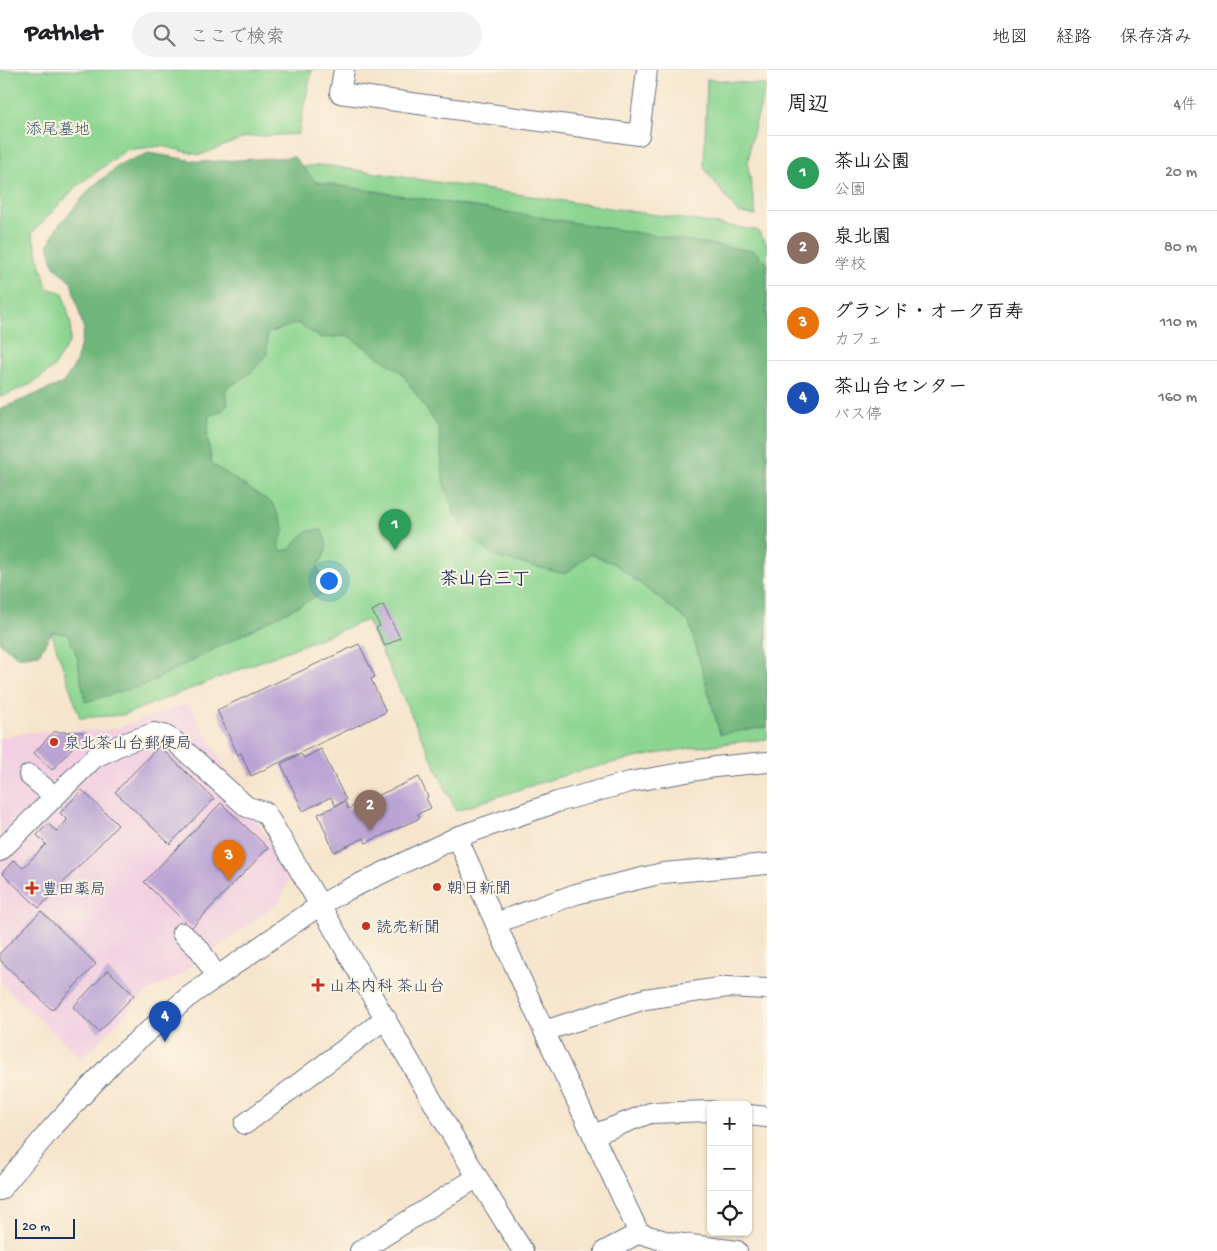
<!DOCTYPE html>
<html lang="ja">
<head>
<meta charset="utf-8">
<style>
  body { margin:0; font-family:"Gochi Hand","Klee One",sans-serif; background:#f2f2f2; color:#202124 }
  .controls { position:absolute; right:15px; bottom:15px; display:grid; overflow:hidden; border-radius:8px; box-shadow:0 1px 4px #0004 }
  .controls button { width:45px; height:45px; display:grid; place-items:center; padding:0; border:0; border-bottom:1px solid #e0e0e0; background:#fff; color:#202124; font:25px sans-serif }
  .scale { position:absolute; left:15px; bottom:12px; width:60px; box-sizing:border-box; padding-left:5px; border:2px solid #1b2f5e; border-top:0; font-size:14px; line-height:18px; white-space:nowrap; color:#1b2f5e; -webkit-text-stroke:4px #fcf5e5; paint-order:stroke }
  .you { position:absolute; left:328px; top:510px; width:18px; height:18px; margin:-12px; border:4px solid #fff; border-radius:50%; background:#1a73e8; box-shadow:0 0 0 8px #1a73e833 }
  .badge { display:grid; place-items:center; width:32px; height:32px; border-radius:50%; background:#c8321e; color:#fff; font-size:16px; font-weight:700 }
  .pin { position:absolute; translate:-50% -41px; filter:drop-shadow(0 1px 2px #0008) }
  .pin::after { content:''; position:absolute; top:26px; width:18px; height:15px; background:inherit; clip-path:polygon(0 0,100% 0,50% 100%) }
  .list { margin:0; padding:0; list-style:none }
  h2 { display:flex; justify-content:space-between; align-items:center; height:65px; margin:0; padding:0 20px; font-size:21px }
  h2 small { font-size:16px; font-weight:400; color:#757577 }
  .list li { display:grid; grid-template-columns:32px 1fr auto; gap:15px; align-items:center; box-sizing:border-box; height:75px; padding:0 20px; border-top:1px solid #e0e0e0 }
  .list b { display:block; font-size:19px; white-space:nowrap }
  .list p { margin:0; font-size:16px; white-space:nowrap; color:#757577 }
  .list em { font-size:16px; font-style:normal; color:#757577 }
  .icon { flex:none; width:28px; height:28px; fill:none; stroke:currentColor; stroke-width:2; stroke-linecap:round; stroke-linejoin:round }
  .map { position:relative; flex:none; width:767px; height:1181px; overflow:hidden }
  header { display:flex; align-items:center; gap:30px; box-sizing:border-box; height:70px; padding:0 25px; background:#fff; border-bottom:1px solid #e0e0e0 }
  header strong { font-size:24px }
  nav { display:flex; gap:28px; margin-inline-start:auto; font-size:18px }
  .search { width:350px; height:45px; background:#f2f2f2; display:flex; align-items:center; gap:12px; box-sizing:border-box; padding:0 18px; border-radius:28px; color:#757577; font-size:19px }
  main { display:flex }
  aside { flex:1; background:#fff }
  .map>svg:first-child { display:block }
</style>
</head>
<body>
<header>
<strong>Pathlet</strong>
<div class="search"><svg class="icon" aria-label="search" viewBox="0 0 24 24"><circle cx="10" cy="10" r="6"/><path d="M15 15l6 6"/></svg>ここで検索</div>
<nav><a>地図</a><a>経路</a><a>保存済み</a></nav>
</header>
<main>
<div class="map">
<svg width="767" height="1181" viewBox="0 0 767 1181">
  <rect width="100%" height="100%" fill="#fcf5e5"/>
  <filter id="ink" filterUnits="userSpaceOnUse"><feTurbulence type="fractalNoise" baseFrequency=".02" numOctaves="2"/><feDisplacementMap in="SourceGraphic" scale="10" xChannelSelector="R" yChannelSelector="G"/><feConvolveMatrix kernelMatrix="1 2 1 2 8 2 1 2 1" color-interpolation-filters="sRGB"/></filter>
  <filter id="wash" filterUnits="userSpaceOnUse"><feTurbulence type="fractalNoise" baseFrequency=".0096" numOctaves="4" result="noise"/><feDisplacementMap in="SourceGraphic" scale="20" xChannelSelector="R" yChannelSelector="G"/><feGaussianBlur stdDeviation="1.12" result="paint"/><feColorMatrix in="noise" values="0 0 0 0 0 0 0 0 0 0 0 0 0 0 0 0 0 1.4 0 .05"/><feComposite in="paint" operator="in"/></filter>
  <g filter="url(#wash)">
    <rect width="100%" height="100%" fill="#f6e5cc"/>
    <polygon fill="#f2cfe1" points="183,635 190,636 290,807 280,832 175,908 147,922 82,989 0,912 0,668 30,662 111,660"/>
    <g fill="#8cd591" stroke="#548278">
      <polygon points="0,0 312,0 298,64 246,67 200,85 161,76 126,80 77,116 32,163 47,218 63,223 71,254 70,271 53,298 31,314 0,327"/>
      <polygon points="707,9 766,15 750,75 748,95 756,145 738,143 704,98"/>
      <path d="M323,95L757,160L767,174V669C700,675 633,686 569,704C531,715 494,728 456,741L367,550L123,645L80,648L0,411V345L102,299L145,108Z"/>
    </g>
    <path fill="#71b67b" stroke="#46726c" d="M149,83L201,92L294,87L316,112L754,181L767,193V657L720,664L689,552L615,494L590,484L565,504L496,487L469,466L456,447L443,411L439,358L401,302L348,266L321,268L297,253L267,264V284L253,301L225,320L228,333L222,341L209,346L207,367L212,394L273,434L285,459L278,475L282,481L291,479C301,465 305,459 322,460C329,477 328,482 317,496L327,521L147,614L85,632L77,586L68,564L52,562L39,584L17,587L0,573V339L63,313L76,293L84,260L71,212L54,196L48,174L58,156L92,117L122,93Z"/>
    <g id="blocks">
      <g fill="#baa4d4">
        <polygon points="383,535 400,568 385,576 376,558 380,556 372,541"/>
        <polygon points="359,574 375,607 371,609 386,642 251,706 241,683 238,685 217,640"/>
        <polygon points="53,662 82,662 85,664 52,700 34,683"/>
        <polygon points="159,676 214,729 170,774 115,722"/>
        <polygon points="321,679 346,730 335,735 331,727 303,741 281,694 301,684 304,688"/>
        <polygon points="419,707 428,727 426,728 431,738 418,744 420,748 366,773 364,768 334,782 318,744 345,732 348,739"/>
        <polygon points="82,720 118,755 39,838 2,803 14,790 23,798 46,774 37,765 48,754 57,762 67,750 60,743"/>
        <polygon points="221,733 268,778 191,858 144,812"/>
        <polygon points="41,841 96,894 52,940 0,890 0,883"/>
        <polygon points="108,900 134,925 99,962 73,937"/>
      </g>
    </g>
  </g>
  <g filter="url(#ink)">
    <use href="#blocks" fill-opacity="0" stroke="#686f84" stroke-width="1"/>
    <g fill="none" stroke-linecap="round" stroke-linejoin="round">
      <defs>
        <g id="minor">
          <polyline points="344,0 340,23 639,65 647,0"/>
          <polyline points="29,705 54,726"/>
          <polyline points="457,767 544,961 639,1163 668,1172 737,1181"/>
          <path d="M0,781L94,688L120,675L154,663L164,665L173,670L247,737L265,742C353,887 432,1038 523,1181"/>
          <polyline points="496,853 576,824 663,803 767,794"/>
          <polyline points="182,863 200,880 217,907"/>
          <polyline points="544,961 645,929 727,917 767,919"/>
          <polyline points="748,1045 767,1047"/>
          <polyline points="245,1054 386,948"/>
          <polyline points="593,1065 650,1043 711,1041"/>
          <polyline points="0,1120 52,1058 117,988 188,927 320,835 347,820 457,767 557,732 630,712 715,697 767,692"/>
          <polyline points="360,1181 476,1108"/>
          <polyline points="605,1181 639,1163"/>
        </g>
      </defs>
      <use href="#minor" stroke="#686f84" stroke-width="22"/>
      <use href="#minor" stroke="#fff" stroke-width="20"/>
    </g>
  </g>
  <g fill="#c8321e" stroke="#fcf5e5" stroke-width="2">
    <circle cx="54" cy="672" r="5"/>
    <circle cx="437" cy="817" r="5"/>
    <path d="M29.5 810.5h5v5h5v5h-5v5h-5v-5h-5v-5h5z"/>
    <circle cx="366" cy="856" r="5"/>
    <path d="M315.5 907.5h5v5h5v5h-5v5h-5v-5h-5v-5h5z"/>
  </g>
  <g text-anchor="middle" stroke-width="4" stroke-linejoin="round" paint-order="stroke">
    <g font-size="16" fill="#37586b" stroke="#fcf5e5">
      <text x="58" y="64">添尾墓地</text>
    </g>
    <g font-size="16" fill="#1b2f5e" stroke="#fcf5e5" text-anchor="start">
      <text x="64" y="678">泉北茶山台郵便局</text>
      <text x="447" y="823">朝日新聞</text>
      <text x="42" y="824">豊田薬局</text>
      <text x="376" y="862">読売新聞</text>
      <text x="329" y="921">山本内科 茶山台</text>
    </g>
    <g font-size="18" font-weight="bold" fill="#1b2f5e" stroke="#fcf5e5">
      <text x="485" y="514">茶山台三丁</text>
    </g>
  </g>
</svg>
<div class="controls">
<button>+</button>
<button>−</button>
<button><svg class="icon" aria-label="locate" viewBox="0 0 24 24"><circle cx="12" cy="12" r="6"/><path d="M12 2v4M12 18v4M2 12h4M18 12h4"/></svg></button>
</div>
<div class="scale">20 m</div>
<div class="you"></div>
<div class="pin badge" style="left:395px;top:480px;background:#2e9e5b">1</div>
<div class="pin badge" style="left:370px;top:761px;background:#8d6e63">2</div>
<div class="pin badge" style="left:229px;top:811px;background:#e8710a">3</div>
<div class="pin badge" style="left:165px;top:972px;background:#1a4fb4">4</div>
</div>
<aside>
<h2>周辺<small>4件</small></h2>
<ul class="list">
<li><span class="badge" style="background:#2e9e5b">1</span><div><b>茶山公園</b><p>公園</p></div><em>20 m</em></li>
<li><span class="badge" style="background:#8d6e63">2</span><div><b>泉北園</b><p>学校</p></div><em>80 m</em></li>
<li><span class="badge" style="background:#e8710a">3</span><div><b>グランド・オーク百寿</b><p>カフェ</p></div><em>110 m</em></li>
<li><span class="badge" style="background:#1a4fb4">4</span><div><b>茶山台センター</b><p>バス停</p></div><em>160 m</em></li>
</ul>
</aside>
</main>
</body>
</html>
